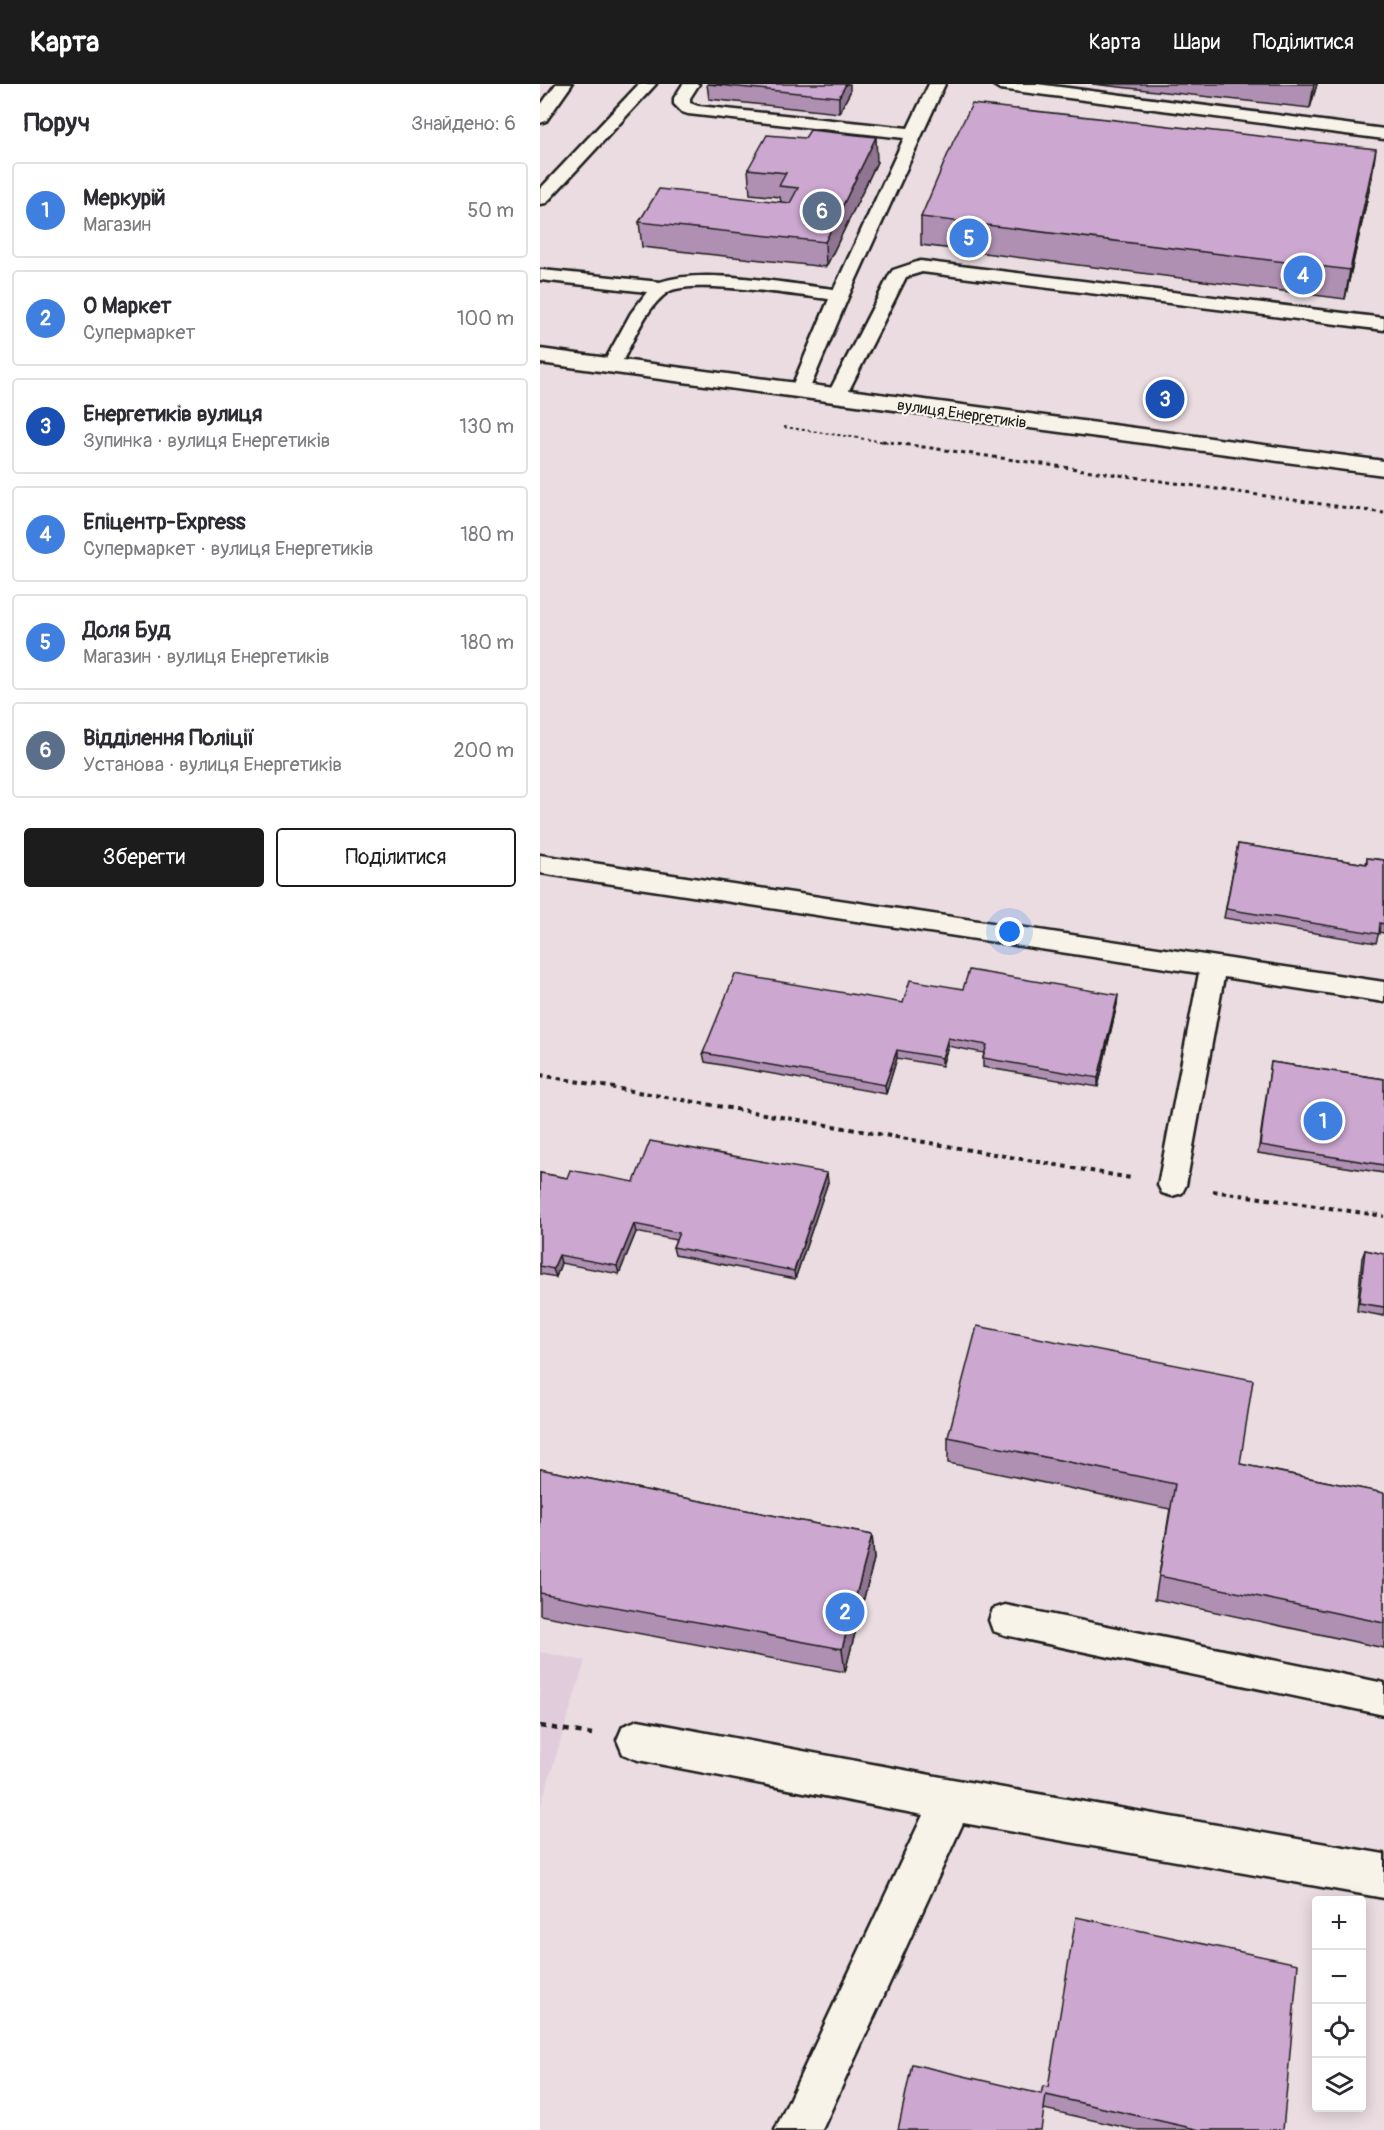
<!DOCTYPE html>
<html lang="uk">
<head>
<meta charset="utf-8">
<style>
  body { margin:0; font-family:Pangolin,sans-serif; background:#f7f7f7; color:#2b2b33 }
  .controls { position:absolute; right:18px; bottom:18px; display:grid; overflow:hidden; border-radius:6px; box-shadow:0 3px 15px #0003 }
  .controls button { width:54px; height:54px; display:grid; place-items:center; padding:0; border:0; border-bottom:2px solid #e1e1e2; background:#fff; color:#2b2b33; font:30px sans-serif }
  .you { position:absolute; left:470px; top:848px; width:21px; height:21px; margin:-15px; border:4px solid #fff; border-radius:50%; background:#1a73e8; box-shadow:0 0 0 9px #1a73e833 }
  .badge { display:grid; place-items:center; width:39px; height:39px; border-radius:50%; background:#1c1c1c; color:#fff; font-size:20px; font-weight:700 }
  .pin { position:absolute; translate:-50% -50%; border:3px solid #fff; box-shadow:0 2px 6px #0006 }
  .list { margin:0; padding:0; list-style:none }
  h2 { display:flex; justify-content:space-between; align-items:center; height:78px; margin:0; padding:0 24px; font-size:26px }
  h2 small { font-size:20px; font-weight:400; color:#7c7c81 }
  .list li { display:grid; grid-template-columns:39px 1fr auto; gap:18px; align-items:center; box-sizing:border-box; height:96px; margin:0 12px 12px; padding:0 12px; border:2px solid #e1e1e2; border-radius:6px }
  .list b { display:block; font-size:22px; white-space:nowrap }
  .list p { margin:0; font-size:20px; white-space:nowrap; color:#7c7c81 }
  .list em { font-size:20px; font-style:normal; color:#7c7c81 }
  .actions { display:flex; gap:12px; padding:18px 24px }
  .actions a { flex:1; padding:14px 0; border:2px solid #1c1c1c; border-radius:6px; text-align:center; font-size:21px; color:#1c1c1c }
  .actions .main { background:#1c1c1c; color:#fff }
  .icon { flex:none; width:33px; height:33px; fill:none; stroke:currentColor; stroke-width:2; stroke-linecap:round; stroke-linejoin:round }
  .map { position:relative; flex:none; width:844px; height:2046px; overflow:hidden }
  header { display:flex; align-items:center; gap:36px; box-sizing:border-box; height:84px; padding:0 30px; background:#1c1c1c; color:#fff }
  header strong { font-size:28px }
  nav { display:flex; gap:33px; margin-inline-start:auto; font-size:21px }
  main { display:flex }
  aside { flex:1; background:#fff }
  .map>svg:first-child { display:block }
</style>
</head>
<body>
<header>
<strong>Карта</strong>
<nav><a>Карта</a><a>Шари</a><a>Поділитися</a></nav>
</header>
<main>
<aside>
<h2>Поруч<small>Знайдено: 6</small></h2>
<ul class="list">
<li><span class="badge" style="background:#3f7fe0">1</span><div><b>Меркурій</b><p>Магазин</p></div><em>50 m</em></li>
<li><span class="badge" style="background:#3f7fe0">2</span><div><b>О Маркет</b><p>Супермаркет</p></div><em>100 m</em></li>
<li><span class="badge" style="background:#1a4fb4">3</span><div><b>Енергетиків вулиця</b><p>Зупинка · вулиця Енергетиків</p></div><em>130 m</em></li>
<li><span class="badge" style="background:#3f7fe0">4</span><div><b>Епіцентр-Express</b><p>Супермаркет · вулиця Енергетиків</p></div><em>180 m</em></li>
<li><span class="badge" style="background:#3f7fe0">5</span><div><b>Доля Буд</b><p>Магазин · вулиця Енергетиків</p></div><em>180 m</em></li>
<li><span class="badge" style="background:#5c6f8a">6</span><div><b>Відділення Поліції</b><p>Установа · вулиця Енергетиків</p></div><em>200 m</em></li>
</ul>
<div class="actions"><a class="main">Зберегти</a><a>Поділитися</a></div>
</aside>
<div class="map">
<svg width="844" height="2046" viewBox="0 0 844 2046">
  <rect width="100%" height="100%" fill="#eadce1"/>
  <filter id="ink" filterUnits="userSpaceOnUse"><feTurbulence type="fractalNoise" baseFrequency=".0167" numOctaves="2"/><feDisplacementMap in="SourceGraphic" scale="12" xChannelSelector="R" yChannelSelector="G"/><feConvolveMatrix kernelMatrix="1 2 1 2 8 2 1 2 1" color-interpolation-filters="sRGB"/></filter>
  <g filter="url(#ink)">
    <polygon fill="#e1ccdc" points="0,1568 45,1577 0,1724"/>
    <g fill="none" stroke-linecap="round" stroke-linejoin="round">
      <defs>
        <g id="lane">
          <polygon points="16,0 32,0 6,37 0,39 0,22"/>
          <polygon points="99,0 116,0 6,119 0,120 0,105"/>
          <path d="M143,0H159L150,14V19L158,22L368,44L389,0H405L309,211L267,311H253L250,307L289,215C259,212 150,194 128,208C105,224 93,258 80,282L78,286H64L62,282L91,229L107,208L0,196V186H2L120,198C163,183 246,200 294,205L364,54L148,30L142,28L134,20V14Z"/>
          <polygon points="452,0 497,0 844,45 844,55 460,5"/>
          <polygon points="380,177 844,234 844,246 382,188 366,193 304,316 290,316 287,312 350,190 353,186"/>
          <polygon points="0,771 844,898 844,918 684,893 646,1101 642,1109 632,1112 622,1109 618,1101 659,889 0,789"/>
          <polygon points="465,1521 844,1599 844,1631 465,1551 453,1547 449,1536 453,1525"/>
        </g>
        <polygon id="street" points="98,1636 412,1695 844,1770 844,1814 423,1739 282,2046 235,2046 383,1731 98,1676 83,1670 77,1656 83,1642"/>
        <polygon id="secondary" points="0,265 844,377 844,391 0,279"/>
      </defs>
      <use href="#lane" stroke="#1c1c1c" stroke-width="5"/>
      <use href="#street" stroke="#1c1c1c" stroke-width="5"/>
      <use href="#secondary" stroke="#1c1c1c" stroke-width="5"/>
      <polyline stroke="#1c1c1c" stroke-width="2" stroke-dasharray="3 3" stroke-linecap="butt" points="244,343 352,359"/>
      <polyline stroke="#1c1c1c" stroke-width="3" stroke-dasharray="4 4" stroke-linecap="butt" points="342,357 844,429"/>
      <g stroke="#1c1c1c" stroke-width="4" stroke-dasharray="4.5 4.5" stroke-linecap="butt">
        <polyline points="0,991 591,1094"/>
        <polyline points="673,1107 844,1132"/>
      </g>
      <polyline stroke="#1c1c1c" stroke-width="4.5" stroke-dasharray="6 6" stroke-linecap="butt" points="0,1642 52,1650"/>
      <use href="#lane" fill="#f7f3e8" fill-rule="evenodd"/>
      <use href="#street" fill="#f7f3e8" fill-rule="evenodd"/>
      <use href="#secondary" fill="#f7f3e8" fill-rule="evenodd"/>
    </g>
    <g fill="#af90b3" stroke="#1c1c1c" stroke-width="1.5">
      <polygon points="167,0 310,8 299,29 169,15"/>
      <polygon points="552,0 777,0 770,24"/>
      <polygon points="337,78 286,183 102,163 99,138 241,118 240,113 210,110 208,85"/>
      <polygon points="832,93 805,215 381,161 381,133"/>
      <polygon points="698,760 826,780 827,774 844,776 844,849 839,848 836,859 684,834"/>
      <polygon points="423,905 577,920 558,1003 443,983 443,974 444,969 408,962 402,982 357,974 346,1010 165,978 163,969"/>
      <polygon points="731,978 844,995 844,1089 718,1069"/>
      <polygon points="0,1089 27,1094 94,1098 288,1098 255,1195 135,1171 133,1163 136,1156 96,1148 79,1190 21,1179 16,1193 0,1190"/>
      <polygon points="825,1166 844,1170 844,1232 817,1227 822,1174"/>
      <polygon points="408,1353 700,1380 844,1409 844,1564 615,1515 630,1425 408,1379"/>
      <polygon points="0,1385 332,1451 334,1475 305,1588 0,1531"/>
      <polygon points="501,2010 743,2046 596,2046 504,2025"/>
    </g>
    <g fill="#8f7592" stroke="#1c1c1c" stroke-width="1.5">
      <polygon points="306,0 310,0 310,8 299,29 299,13"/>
      <polygon points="774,0 777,0 770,24"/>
      <polygon points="336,53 337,78 286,183 285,158"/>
      <polygon points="836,65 832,93 805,215 810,186"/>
      <polygon points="578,911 577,920 558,1003 558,994"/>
      <polygon points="408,954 408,962 402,982 402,974"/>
      <polygon points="357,966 357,974 346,1010 345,1001"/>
      <polygon points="287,1089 288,1098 255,1195 254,1187"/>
      <polygon points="94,1140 96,1148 79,1190 77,1182"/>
      <polygon points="19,1171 21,1179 16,1193 13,1185"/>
      <polygon points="332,1451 334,1475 305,1588 302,1565"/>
    </g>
    <g fill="#cca7d0" stroke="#1c1c1c" stroke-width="1.5">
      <polygon points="168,0 306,0 299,13"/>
      <polygon points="432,20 836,65 810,186 381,133 413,58"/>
      <polygon points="270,46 336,53 285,158 99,138 119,105 250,119 258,104 239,102 246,89 208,85 227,51 265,54"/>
      <polygon points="698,760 827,780 827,774 844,776 844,840 840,839 839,850 686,825"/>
      <polygon points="429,886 578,911 558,994 443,974 447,961 408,954 402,974 357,966 345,1001 163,969 195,890 363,919 370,896 423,905"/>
      <polygon points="731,978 844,995 844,1081 720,1061"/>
      <polygon points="110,1057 287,1089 254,1187 133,1163 139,1149 94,1140 77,1182 19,1171 13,1185 0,1182 0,1089 27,1094 30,1086 94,1098"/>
      <polygon points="825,1166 844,1170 844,1223 819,1219"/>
      <polygon points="437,1242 713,1296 700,1380 844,1409 844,1539 619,1492 635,1400 408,1353"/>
      <polygon points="0,1385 332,1451 302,1565 0,1509"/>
      <polygon points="536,1833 758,1880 743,2046 660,2046 506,2011 501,2046 358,2046 372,1980 501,2010 503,2002 508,2003"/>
    </g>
  </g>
  <g text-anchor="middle" stroke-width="4.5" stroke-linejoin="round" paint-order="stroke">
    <g font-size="16" fill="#1c1c1c" stroke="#f7f3e8">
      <text transform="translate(422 329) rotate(8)" y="6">вулиця Енергетиків</text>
    </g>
  </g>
</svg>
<div class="controls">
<button>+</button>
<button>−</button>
<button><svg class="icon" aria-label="locate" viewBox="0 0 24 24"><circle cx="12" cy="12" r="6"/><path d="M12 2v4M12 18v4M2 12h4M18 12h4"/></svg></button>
<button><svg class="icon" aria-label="layers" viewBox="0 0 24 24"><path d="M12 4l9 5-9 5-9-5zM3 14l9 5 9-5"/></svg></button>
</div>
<div class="you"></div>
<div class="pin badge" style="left:783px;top:1037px;background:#3f7fe0">1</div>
<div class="pin badge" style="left:305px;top:1528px;background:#3f7fe0">2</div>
<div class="pin badge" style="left:625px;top:315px;background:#1a4fb4">3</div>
<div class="pin badge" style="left:763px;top:191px;background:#3f7fe0">4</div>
<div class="pin badge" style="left:429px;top:154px;background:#3f7fe0">5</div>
<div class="pin badge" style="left:282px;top:127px;background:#5c6f8a">6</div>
</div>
</main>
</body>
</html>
